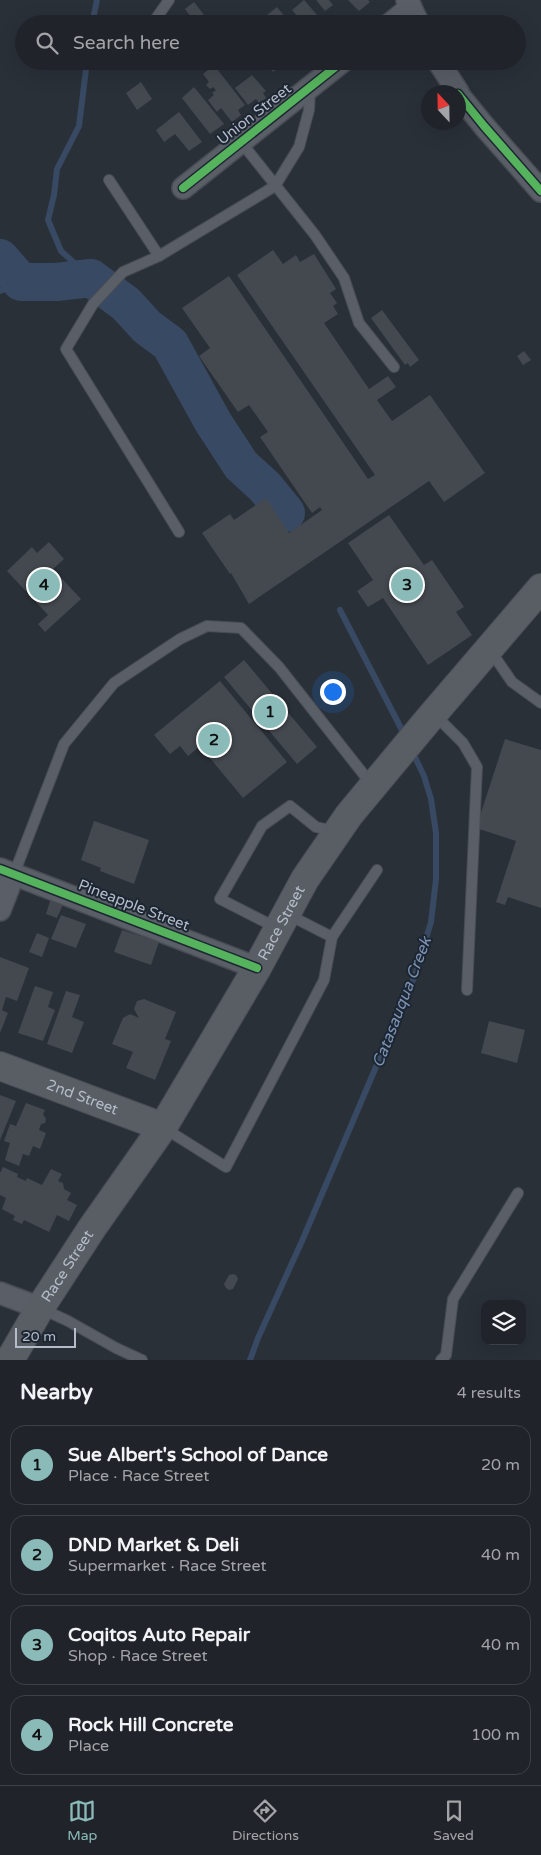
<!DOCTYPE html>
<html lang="en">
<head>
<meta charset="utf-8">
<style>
  body { margin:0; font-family:"Varela Round",sans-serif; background:#2d3036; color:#f1f3f6 }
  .controls { position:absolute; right:15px; bottom:15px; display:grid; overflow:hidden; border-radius:10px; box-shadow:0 5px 20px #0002 }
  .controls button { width:45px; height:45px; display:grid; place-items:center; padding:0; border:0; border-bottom:1px solid #3d4147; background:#20242a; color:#f1f3f6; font:25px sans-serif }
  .compass { position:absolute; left:421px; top:85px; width:45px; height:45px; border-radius:50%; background:#20242a; box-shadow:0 5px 20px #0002; rotate:338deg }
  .scale { position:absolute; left:15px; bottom:12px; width:61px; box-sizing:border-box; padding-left:5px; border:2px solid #b4bcc9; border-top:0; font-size:14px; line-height:18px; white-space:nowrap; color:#b4bcc9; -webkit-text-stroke:4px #1d2633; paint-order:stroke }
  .you { position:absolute; left:332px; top:691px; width:18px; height:18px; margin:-12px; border:4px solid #fff; border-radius:50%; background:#1a73e8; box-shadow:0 0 0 8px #1a73e833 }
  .badge { display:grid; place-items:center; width:32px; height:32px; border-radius:50%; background:#8bbbb9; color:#111; font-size:16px; font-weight:700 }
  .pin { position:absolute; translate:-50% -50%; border:2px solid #fff; box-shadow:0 1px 5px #0006 }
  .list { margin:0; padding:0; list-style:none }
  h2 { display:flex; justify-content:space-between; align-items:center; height:65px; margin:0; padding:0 20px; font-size:21px }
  h2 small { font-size:16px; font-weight:400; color:#a2a4a8 }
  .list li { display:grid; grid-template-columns:32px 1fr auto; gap:15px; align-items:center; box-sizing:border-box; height:80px; margin:0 10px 10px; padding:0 10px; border:1px solid #3d4147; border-radius:15px }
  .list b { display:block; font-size:19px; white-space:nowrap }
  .list p { margin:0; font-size:16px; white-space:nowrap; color:#a2a4a8 }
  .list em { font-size:16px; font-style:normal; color:#a2a4a8 }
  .icon { flex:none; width:28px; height:28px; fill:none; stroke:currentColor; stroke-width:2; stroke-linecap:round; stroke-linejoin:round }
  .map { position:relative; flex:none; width:541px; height:1360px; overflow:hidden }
  .search { position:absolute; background:#20242a; box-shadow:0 5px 20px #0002; left:15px; right:15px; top:15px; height:55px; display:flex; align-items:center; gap:12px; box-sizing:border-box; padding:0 18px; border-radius:28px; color:#a2a4a8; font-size:19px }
  .sheet { height:425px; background:#20242a }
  nav { display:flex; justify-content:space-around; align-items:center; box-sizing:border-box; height:70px; border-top:1px solid #3d4147; background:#20242a; font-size:14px; color:#a2a4a8 }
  nav a { display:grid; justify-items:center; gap:2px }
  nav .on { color:#8bbbb9 }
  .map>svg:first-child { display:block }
</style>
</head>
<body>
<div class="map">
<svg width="541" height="1360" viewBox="0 0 541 1360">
  <rect width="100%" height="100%" fill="#2a3038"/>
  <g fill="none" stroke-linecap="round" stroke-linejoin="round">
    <g stroke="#384963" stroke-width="6">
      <polyline points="92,24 97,0"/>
      <polyline points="87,61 79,126 57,169 54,195 48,220 61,251 91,278"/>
      <polyline points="0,291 21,282"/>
      <polyline points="340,610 405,736"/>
      <polyline points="250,1360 258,1338 302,1241 415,975 431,922 436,879 436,833 431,799 424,776 412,751"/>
    </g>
    <polyline stroke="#384963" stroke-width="38" points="0,258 21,282 56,282 91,278 126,304 147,327 170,344 213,422 241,465 265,487 286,513"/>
  </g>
  <g fill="#444950">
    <polygon points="304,0 325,24 304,24 292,10"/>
    <polygon points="316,0 329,0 333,5 325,11"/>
    <polygon points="348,0 368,0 370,2 359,11"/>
    <polygon points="194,2 208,20 204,24 196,24 185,9"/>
    <polygon points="277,7 291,24 265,24 262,19"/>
    <polygon points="253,61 287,61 273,72 265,61 258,67"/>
    <polygon points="214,65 245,105 238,110 241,115 232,122 221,108 217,112 208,100 214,95 212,93 216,90 213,87 210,89 206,85 209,82 203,74"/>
    <polygon points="252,75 266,91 263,93 266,98 259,103 256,99 248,105 235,88"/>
    <polygon points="141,82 152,99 137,110 126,93"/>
    <polygon points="194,87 224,124 210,134 182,98"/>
    <polygon points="179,112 202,142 189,151 175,134 164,142 156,130"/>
    <polygon points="273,250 283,264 296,255 300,262 314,254 336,289 330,293 337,303 333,306 338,314 324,323 369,389 388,376 396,387 377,400 392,421 430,395 485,473 444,502 429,481 249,604 231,573 230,574 202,533 230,514 234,520 266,498 289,533 322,510 320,507 312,513 260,437 268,432 249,405 238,412 199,356 210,348 182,308 229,276 368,479 375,475 237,275"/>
    <polygon points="382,310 419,360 410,367 408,363 405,365 371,318"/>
    <polygon points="524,351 531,360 523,365 517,356"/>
    <polygon points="389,515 424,565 432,560 464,607 456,612 472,635 428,665 383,598 368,607 357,591 373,580 348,543"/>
    <polygon points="49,542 64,559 53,569 81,599 45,632 38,624 48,615 7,571 32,547 37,553"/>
    <polygon points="244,660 317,747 297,764 224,677"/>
    <polygon points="220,681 287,762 243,798 200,746 188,756 180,746 170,754 154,735"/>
    <polygon points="505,739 541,750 541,908 508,897 505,905 496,902 516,841 476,828"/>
    <polygon points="94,821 149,840 134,884 100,871 101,868 81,860"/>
    <polygon points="52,895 65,900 57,918 46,914"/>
    <polygon points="61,915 86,924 76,948 51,939"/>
    <polygon points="122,930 159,942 151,965 114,952"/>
    <polygon points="37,933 49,938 42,957 29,952"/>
    <polygon points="0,957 29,968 17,1001 6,997 2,1010 8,1013 0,1033"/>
    <polygon points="35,986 53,992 48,1007 55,1010 43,1041 18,1033"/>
    <polygon points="66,991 80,995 72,1017 84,1022 72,1053 47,1044"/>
    <polygon points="144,999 176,1012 165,1039 171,1041 155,1080 126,1068 133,1052 112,1044 123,1018 130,1014 139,1018 134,1009 137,1001"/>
    <polygon points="489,1021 525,1030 517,1063 481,1053"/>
    <polygon points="0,1095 16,1101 0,1140"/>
    <polygon points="26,1103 45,1110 43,1114 46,1119 45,1123 41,1124 39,1130 46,1133 40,1149 33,1146 29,1156 23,1154 19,1166 5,1160 10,1143 4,1141 10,1124 16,1126"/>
    <polygon points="3,1167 18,1174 17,1177 26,1181 27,1178 42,1185 51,1169 62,1174 58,1181 63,1183 64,1189 71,1193 67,1200 77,1205 69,1221 57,1215 49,1232 24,1220 22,1224 13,1220 15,1216 2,1209 6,1198 0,1195 0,1173"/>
    <polygon points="233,1274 236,1275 238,1279 233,1289 229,1290 226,1288 224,1284 229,1275"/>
  </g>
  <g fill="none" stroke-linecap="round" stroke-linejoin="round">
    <defs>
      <g id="service">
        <polyline points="152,24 169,0"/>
        <polyline points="241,142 315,235 344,278 359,323 394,367"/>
        <polyline points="109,180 159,256"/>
        <polyline points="179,532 66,349 93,304 123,272 159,256 275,186 299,147 309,110 310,89"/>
        <polyline points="490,650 512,682 541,703"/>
        <polyline points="434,714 463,743 477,767 467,990"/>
        <polyline points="14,874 64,744 114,683 180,639 207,626 241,628 279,667 372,785"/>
        <polyline points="287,914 332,937"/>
        <polyline points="277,928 220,899 262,826 290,806 316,827 334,831"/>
        <polyline points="164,1128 226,1167 324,980 332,937 377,870"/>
        <polyline points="40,1308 68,1321 116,1348 142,1360"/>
        <polyline points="441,1360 446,1355 453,1299 518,1193"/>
      </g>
      <g id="minor">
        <polyline points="407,0 419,24"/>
        <polyline points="390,24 411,7"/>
        <polyline points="438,61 458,92"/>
        <polyline points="458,94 484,126 541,191"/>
        <polyline points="183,188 343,61"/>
        <polyline points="0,869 257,968"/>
        <polyline points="0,910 14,874"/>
        <polyline points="0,1293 40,1308"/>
      </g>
      <g id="secondary">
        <path id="s1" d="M0,1066L163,1127"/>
        <path id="s2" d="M10,1360L40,1308L92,1228L163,1127L257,968L305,879L349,815L428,720L541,588"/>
      </g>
    </defs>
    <use href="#service" stroke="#484c53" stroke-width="12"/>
    <use href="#minor" stroke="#484c53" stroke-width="24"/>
    <use href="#secondary" stroke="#484c53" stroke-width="30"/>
    <use href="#service" stroke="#5a5e66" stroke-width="10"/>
    <use href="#minor" stroke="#5a5e66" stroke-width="21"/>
    <use href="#secondary" stroke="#595d64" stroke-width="28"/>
    <defs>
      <g id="cycleway">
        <polyline points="458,94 484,126 541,191"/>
        <polyline points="183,188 343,61"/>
        <polyline points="0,869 257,968"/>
      </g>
    </defs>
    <use href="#cycleway" stroke="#1d2633" stroke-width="11"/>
    <use href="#cycleway" stroke="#56b35d" stroke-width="8"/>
  </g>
  <g text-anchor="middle" stroke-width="4" stroke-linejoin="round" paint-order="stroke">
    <g font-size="15" fill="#b4bcc9" stroke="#1d2633">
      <text transform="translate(254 114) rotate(-38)" y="5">Union Street</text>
      <text transform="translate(134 905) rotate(21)" y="5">Pineapple Street</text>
      <text dy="5" stroke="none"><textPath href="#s2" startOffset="515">Race Street</textPath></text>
      <text dy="5" stroke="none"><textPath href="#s1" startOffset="88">2nd Street</textPath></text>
      <text dy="5" stroke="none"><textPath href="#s2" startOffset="110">Race Street</textPath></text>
    </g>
    <g font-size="16" font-style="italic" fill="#7c92b1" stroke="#1d2633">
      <text transform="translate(401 1002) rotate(-69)" y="6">Catasauqua Creek</text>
    </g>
  </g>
</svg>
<div class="controls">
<button><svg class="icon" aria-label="layers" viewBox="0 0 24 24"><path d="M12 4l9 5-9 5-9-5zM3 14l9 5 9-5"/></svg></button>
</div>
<svg class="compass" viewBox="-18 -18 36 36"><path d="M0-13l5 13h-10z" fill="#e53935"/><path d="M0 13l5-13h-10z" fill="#a2a4a8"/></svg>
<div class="scale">20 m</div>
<div class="you"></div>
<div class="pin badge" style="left:270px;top:712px">1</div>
<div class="pin badge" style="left:214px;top:740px">2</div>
<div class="pin badge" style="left:407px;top:585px">3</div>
<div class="pin badge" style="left:44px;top:585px">4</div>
<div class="search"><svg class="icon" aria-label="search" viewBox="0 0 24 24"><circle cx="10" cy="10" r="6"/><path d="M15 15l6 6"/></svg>Search here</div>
</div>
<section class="sheet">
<h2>Nearby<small>4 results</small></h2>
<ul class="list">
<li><span class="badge">1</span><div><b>Sue Albert's School of Dance</b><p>Place · Race Street</p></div><em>20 m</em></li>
<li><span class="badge">2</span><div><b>DND Market &amp; Deli</b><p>Supermarket · Race Street</p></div><em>40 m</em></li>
<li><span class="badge">3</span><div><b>Coqitos Auto Repair</b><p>Shop · Race Street</p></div><em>40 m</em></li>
<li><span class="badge">4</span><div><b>Rock Hill Concrete</b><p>Place</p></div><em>100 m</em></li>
</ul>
</section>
<nav>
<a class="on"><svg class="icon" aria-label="map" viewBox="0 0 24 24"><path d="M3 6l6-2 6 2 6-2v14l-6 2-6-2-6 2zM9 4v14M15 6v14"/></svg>Map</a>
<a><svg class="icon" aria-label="directions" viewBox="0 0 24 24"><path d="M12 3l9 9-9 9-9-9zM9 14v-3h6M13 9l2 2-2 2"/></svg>Directions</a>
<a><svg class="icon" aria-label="saved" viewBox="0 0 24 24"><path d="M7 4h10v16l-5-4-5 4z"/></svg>Saved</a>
</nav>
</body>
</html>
